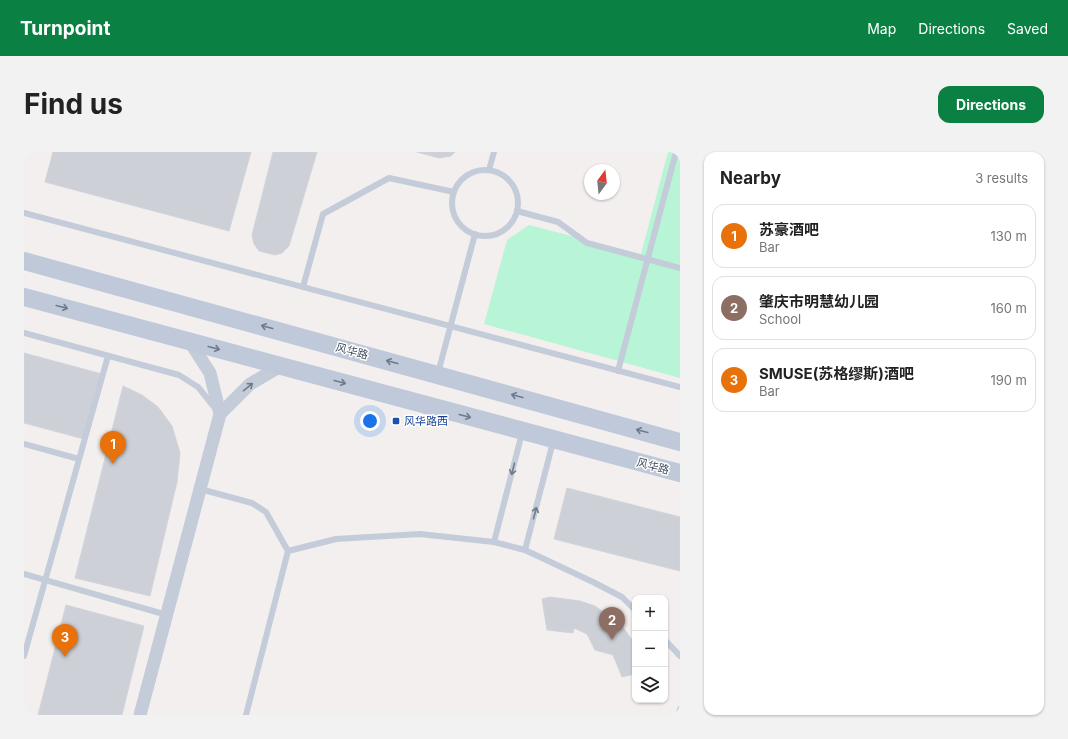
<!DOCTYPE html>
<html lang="en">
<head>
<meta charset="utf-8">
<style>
  body { margin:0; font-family:Inter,"Noto Sans SC",sans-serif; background:#f2f2f2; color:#222 }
  .controls { position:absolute; right:12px; bottom:12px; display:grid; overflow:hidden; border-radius:8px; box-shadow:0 1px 3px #0004 }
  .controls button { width:36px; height:36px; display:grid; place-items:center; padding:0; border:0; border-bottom:1px solid #e0e0e0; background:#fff; color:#222; font:20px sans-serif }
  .compass { position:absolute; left:560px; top:12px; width:36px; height:36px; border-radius:50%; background:#fff; box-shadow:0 1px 3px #0004; rotate:15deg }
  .you { position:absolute; left:346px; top:269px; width:14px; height:14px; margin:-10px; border:3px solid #fff; border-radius:50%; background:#1a73e8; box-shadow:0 0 0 6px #1a73e833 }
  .badge { display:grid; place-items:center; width:26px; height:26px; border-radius:50%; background:#0b8043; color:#fff; font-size:13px; font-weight:700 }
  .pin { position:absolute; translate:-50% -33px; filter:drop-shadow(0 1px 2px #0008) }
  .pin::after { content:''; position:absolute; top:21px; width:14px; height:12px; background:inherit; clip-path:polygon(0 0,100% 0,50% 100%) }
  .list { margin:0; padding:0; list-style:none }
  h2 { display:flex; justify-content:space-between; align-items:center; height:52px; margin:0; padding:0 16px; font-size:17px }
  h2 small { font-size:13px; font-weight:400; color:#767676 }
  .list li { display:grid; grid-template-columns:26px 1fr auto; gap:12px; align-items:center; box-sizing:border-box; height:64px; margin:0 8px 8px; padding:0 8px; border:1px solid #e0e0e0; border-radius:12px }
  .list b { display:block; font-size:15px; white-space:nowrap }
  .list p { margin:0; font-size:13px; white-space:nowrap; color:#767676 }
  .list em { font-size:13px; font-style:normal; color:#767676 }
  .icon { flex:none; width:22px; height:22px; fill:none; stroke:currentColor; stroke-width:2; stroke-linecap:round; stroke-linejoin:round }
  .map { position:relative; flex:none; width:656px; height:563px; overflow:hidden; border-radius:12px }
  header { display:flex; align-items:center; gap:24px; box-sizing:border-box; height:56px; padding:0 20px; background:#0b8043; color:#fff }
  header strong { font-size:19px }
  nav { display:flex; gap:22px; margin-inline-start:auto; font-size:14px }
  .intro { display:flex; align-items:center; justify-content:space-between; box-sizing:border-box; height:96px; padding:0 24px }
  h1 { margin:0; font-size:28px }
  .button { padding:10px 18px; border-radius:12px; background:#0b8043; color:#fff; font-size:14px; font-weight:700 }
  main { display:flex; gap:24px; padding:0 24px }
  aside { flex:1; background:#fff; border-radius:12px; box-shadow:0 1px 3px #0004 }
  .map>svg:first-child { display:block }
</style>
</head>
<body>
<header>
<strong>Turnpoint</strong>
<nav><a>Map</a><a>Directions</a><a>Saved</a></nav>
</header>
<div class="intro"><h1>Find us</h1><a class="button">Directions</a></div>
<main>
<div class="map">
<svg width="656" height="563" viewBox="0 0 656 563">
  <rect width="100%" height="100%" fill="#f2efee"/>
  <polygon fill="#b8f4d6" points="644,0 656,0 656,226 460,172 483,88 505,73 617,102"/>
  <g fill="#cdd0d7" stroke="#d2d4db">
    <polygon points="29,0 227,0 205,79 21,30"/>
    <polygon points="249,0 293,0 265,94 258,101 251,103 235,99 230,92 228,83"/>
    <polygon points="393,0 431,0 427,4 415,6"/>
    <polygon points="0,201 78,222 60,287 0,271"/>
    <polygon points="99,234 118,243 134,255 148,274 156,301 153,330 126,444 51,426"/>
    <polygon points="543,336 656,365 656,419 530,387"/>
    <polygon points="526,445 556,449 571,454 598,474 611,492 611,522 598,525 589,503 571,498 563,482 550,476 549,481 523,478 518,447"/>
    <polygon points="42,453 120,474 98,563 14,563"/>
  </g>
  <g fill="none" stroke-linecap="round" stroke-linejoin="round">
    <g stroke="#c3ccd8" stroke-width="6">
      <polyline points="465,18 470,0"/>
      <circle cx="461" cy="51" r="33"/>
      <polyline points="493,59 534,70 563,91 656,116"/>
      <polyline points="0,61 656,235"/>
      <polyline points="279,135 299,62 365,26 430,40"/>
      <polyline points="0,181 155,223 174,235 191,256"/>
      <polyline points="594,219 652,0"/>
      <polyline points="414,221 451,82"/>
      <polyline points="0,292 55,307"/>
      <polyline points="176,337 228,351 242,360 264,399"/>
      <polyline points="470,390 498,281"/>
      <polyline points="501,398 529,290"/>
      <polyline points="0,422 143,463"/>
      <polyline points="641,488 656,504"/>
      <polyline points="0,504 84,204"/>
      <polyline points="222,563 264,399 312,387 396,382 470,390 501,398 569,430 598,445 611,458"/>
      <polyline points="655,563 656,557"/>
    </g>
    <g stroke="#c3ccd8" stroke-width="13">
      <polyline points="196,262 226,232 257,214"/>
      <polyline points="116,563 196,262 186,221 166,190"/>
    </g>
    <g stroke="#bfc9da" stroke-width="18">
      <polyline points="0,109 656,290"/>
      <polyline points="0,145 656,321"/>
    </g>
  </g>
  <defs><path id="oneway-shaft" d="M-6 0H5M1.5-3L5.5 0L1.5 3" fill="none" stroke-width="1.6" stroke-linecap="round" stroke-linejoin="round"/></defs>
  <g stroke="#6f7a8a">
    <use href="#oneway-shaft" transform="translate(38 155) rotate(15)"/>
    <use href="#oneway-shaft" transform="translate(243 175) rotate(-165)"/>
    <use href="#oneway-shaft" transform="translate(190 196) rotate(15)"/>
    <use href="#oneway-shaft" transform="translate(368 210) rotate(-165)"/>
    <use href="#oneway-shaft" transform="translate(316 230) rotate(15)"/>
    <use href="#oneway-shaft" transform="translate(493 244) rotate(-165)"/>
    <use href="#oneway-shaft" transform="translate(441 264) rotate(15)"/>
    <use href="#oneway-shaft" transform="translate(618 279) rotate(-165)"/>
  </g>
  <g stroke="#707b89">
    <use href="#oneway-shaft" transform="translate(224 235) rotate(-39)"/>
    <use href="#oneway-shaft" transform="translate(489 317) rotate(104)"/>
    <use href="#oneway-shaft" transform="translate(511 361) rotate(-75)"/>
  </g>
  <rect fill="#1a4fb4" stroke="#fff" stroke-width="1.5" x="368" y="265" width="8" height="8" rx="2"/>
  <g text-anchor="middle" stroke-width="3" stroke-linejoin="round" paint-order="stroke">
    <g font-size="11" fill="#444f5f" stroke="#fff">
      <text transform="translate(328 199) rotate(15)" y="4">风华路</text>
      <text transform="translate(629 314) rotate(15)" y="4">风华路</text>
    </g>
    <g font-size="11" fill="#164399" stroke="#fff" text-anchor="start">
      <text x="380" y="273">风华路西</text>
    </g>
  </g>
</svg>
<div class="controls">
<button>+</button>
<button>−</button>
<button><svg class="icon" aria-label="layers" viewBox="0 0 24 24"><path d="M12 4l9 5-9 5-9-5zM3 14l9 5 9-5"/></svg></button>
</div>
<svg class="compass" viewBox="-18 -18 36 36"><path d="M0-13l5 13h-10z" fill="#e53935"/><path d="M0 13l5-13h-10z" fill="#767676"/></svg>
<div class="you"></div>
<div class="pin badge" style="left:89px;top:312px;background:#e8710a">1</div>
<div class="pin badge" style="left:588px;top:488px;background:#8d6e63">2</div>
<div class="pin badge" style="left:41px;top:505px;background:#e8710a">3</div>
</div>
<aside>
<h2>Nearby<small>3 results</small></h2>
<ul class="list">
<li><span class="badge" style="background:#e8710a">1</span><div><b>苏豪酒吧</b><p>Bar</p></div><em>130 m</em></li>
<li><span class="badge" style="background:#8d6e63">2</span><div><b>肇庆市明慧幼儿园</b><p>School</p></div><em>160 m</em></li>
<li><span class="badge" style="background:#e8710a">3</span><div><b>SMUSE(苏格缪斯)酒吧</b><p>Bar</p></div><em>190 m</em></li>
</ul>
</aside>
</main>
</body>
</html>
